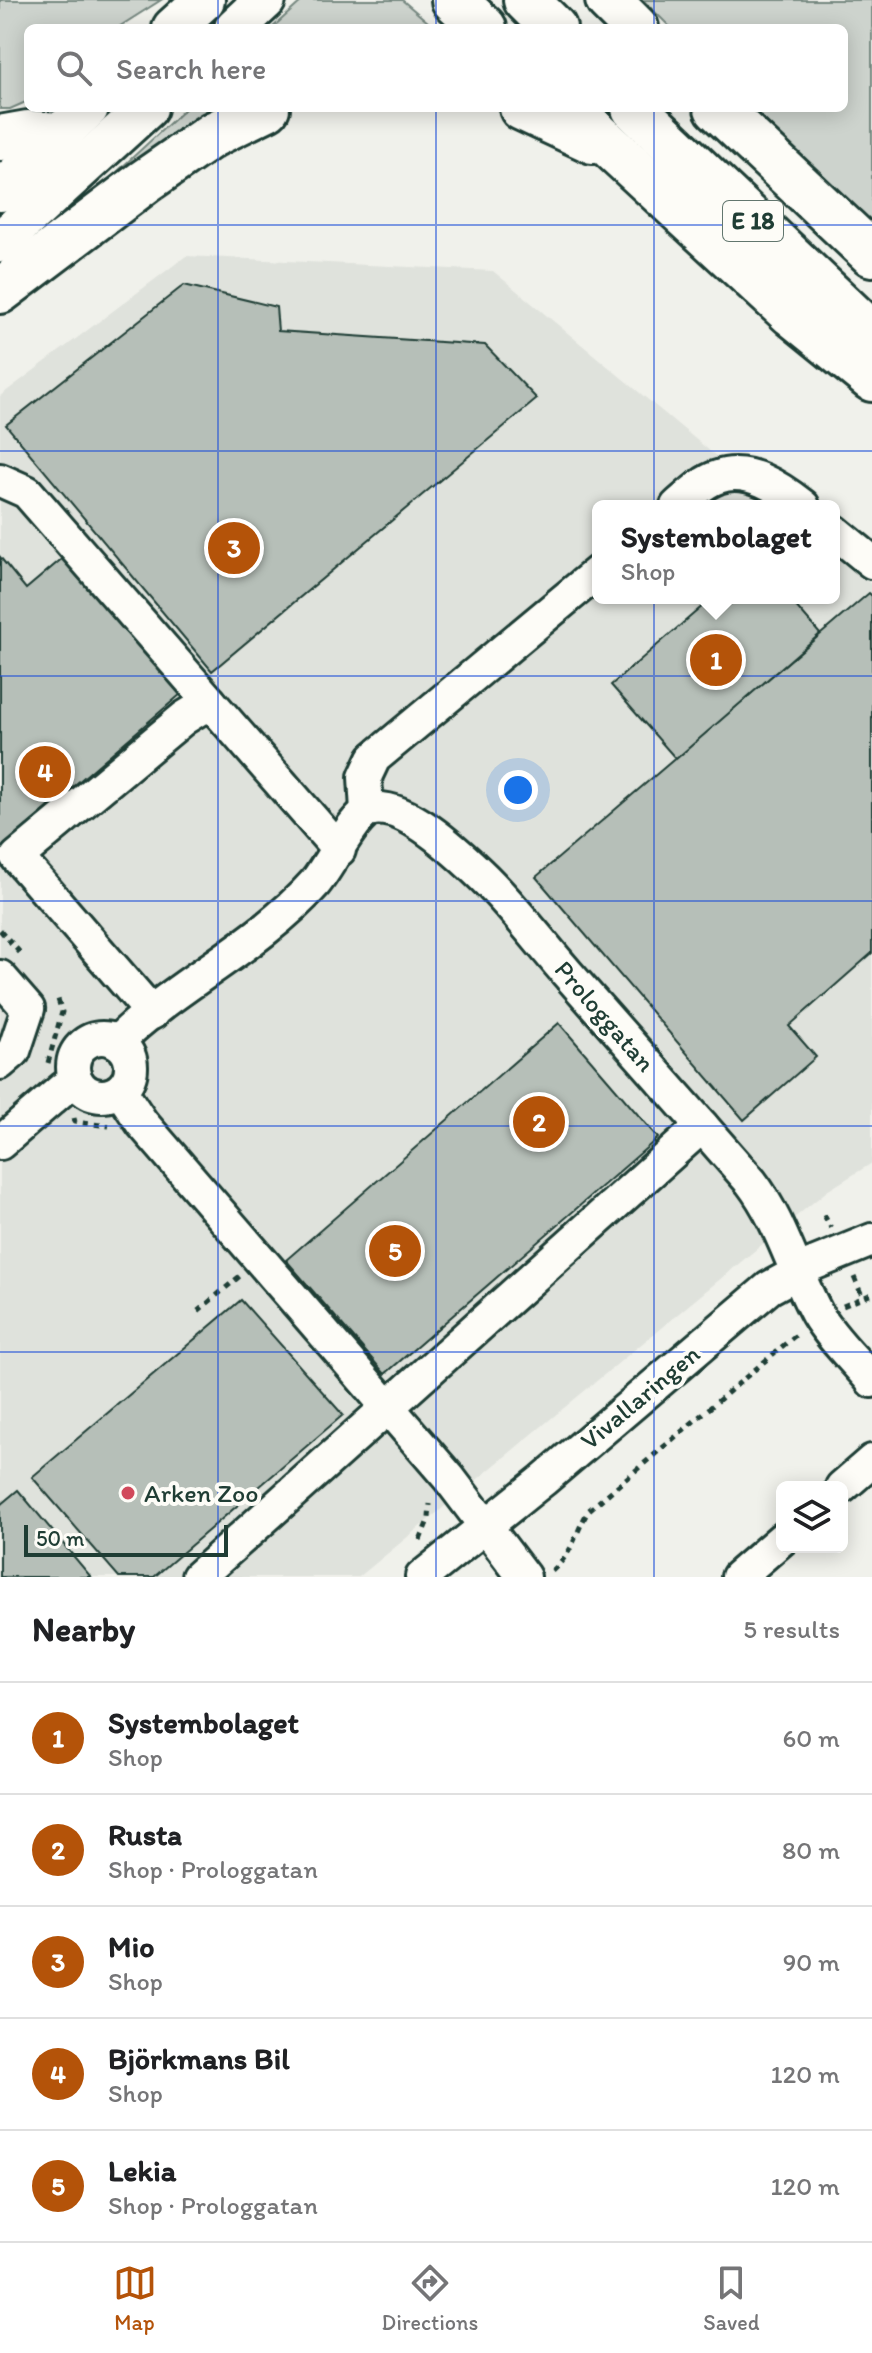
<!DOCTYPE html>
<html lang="en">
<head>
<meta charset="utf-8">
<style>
  body { margin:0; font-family:Itim,sans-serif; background:#f2f2f2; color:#202124 }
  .controls { position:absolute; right:24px; bottom:24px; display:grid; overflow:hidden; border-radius:12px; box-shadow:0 4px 20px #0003 }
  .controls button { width:72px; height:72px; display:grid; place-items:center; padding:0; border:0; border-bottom:2px solid #e0e0e0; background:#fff; color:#202124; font:40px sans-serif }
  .scale { position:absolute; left:24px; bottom:20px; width:204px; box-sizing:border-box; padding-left:8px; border:4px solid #1f3d34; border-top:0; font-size:22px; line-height:28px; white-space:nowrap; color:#1f3d34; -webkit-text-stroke:6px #fdfcf7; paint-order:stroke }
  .you { position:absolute; left:518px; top:790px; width:28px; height:28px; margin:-20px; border:6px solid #fff; border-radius:50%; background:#1a73e8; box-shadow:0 0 0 12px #1a73e833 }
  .badge { display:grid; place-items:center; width:52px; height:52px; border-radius:50%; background:#b45309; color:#fff; font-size:26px; font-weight:700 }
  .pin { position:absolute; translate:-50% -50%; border:4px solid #fff; box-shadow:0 2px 8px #0006 }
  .popup { position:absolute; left:592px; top:500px; width:248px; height:104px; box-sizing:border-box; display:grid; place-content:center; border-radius:12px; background:#fff; filter:drop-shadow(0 2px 6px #0005); font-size:26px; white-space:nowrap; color:#757577 }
  .popup b { font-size:30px; color:#202124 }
  .popup::after { content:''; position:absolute; left:50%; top:100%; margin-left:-16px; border:16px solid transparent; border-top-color:#fff }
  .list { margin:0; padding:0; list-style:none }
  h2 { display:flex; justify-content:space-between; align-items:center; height:104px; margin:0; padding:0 32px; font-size:34px }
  h2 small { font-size:26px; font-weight:400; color:#757577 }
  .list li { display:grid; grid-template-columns:52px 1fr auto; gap:24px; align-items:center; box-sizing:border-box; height:112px; padding:0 32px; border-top:2px solid #e0e0e0 }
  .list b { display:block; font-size:30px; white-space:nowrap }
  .list p { margin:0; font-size:26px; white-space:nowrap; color:#757577 }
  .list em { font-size:26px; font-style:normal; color:#757577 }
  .icon { flex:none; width:44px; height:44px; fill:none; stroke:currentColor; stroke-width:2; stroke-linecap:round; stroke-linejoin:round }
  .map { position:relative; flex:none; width:872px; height:1577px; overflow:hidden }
  .search { position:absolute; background:#fff; box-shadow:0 4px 20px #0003; left:24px; right:24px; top:24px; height:88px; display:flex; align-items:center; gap:20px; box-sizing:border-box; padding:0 28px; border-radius:12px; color:#757577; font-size:30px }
  .sheet { height:664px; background:#fff }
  nav { display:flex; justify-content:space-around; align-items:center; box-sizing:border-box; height:112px; border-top:2px solid #e0e0e0; background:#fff; font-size:22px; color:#757577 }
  nav a { display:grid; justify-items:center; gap:4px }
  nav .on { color:#b45309 }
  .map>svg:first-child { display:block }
</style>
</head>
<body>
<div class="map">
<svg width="872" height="1577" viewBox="0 0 872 1577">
  <rect width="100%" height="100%" fill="#f0f1eb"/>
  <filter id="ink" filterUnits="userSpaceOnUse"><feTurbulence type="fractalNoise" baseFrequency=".0125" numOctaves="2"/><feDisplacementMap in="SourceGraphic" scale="16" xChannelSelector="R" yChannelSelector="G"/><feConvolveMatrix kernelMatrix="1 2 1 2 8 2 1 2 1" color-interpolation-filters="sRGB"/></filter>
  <g filter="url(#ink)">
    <polygon fill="#dfe2dc" points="186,256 493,271 776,506 598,506 598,598 834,598 834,554 872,585 872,1163 827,1191 359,1577 0,1577 0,396"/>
    <g fill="#cdd3cd" stroke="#768880" stroke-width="2">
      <polygon points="0,0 161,0 117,28 28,28 28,101 10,109 0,109"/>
      <polygon points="303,0 402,0 435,28 272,28"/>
      <polygon points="643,0 872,0 872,225 752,108 844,108 844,28 671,28"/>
      <polygon points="186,108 243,108 0,280"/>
    </g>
    <g fill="#b6bfb8" stroke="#1f3d34" stroke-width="2">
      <polygon points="184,285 276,307 278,331 485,345 537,399 212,671 6,425"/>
      <polygon points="0,557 26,589 64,557 181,694 0,849"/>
      <polygon points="869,593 872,596 872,953 789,1026 816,1057 744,1120 536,877"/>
      <polygon points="712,598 789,598 820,634 676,759 611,685"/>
      <polygon points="559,1023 658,1138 385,1374 286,1260"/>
      <polygon points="241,1300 343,1415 154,1577 119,1577 32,1477"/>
      <polygon points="18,1490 91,1577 0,1577 0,1505"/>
    </g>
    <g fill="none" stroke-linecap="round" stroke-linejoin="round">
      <defs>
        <g id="minor">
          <polyline points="0,480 27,492 339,850"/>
          <path d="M677,506C689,496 702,482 718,477C748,466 780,488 803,506"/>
          <polyline points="834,531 872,562"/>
          <polyline points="367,811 365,777 374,758 598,572"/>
          <polyline points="0,977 28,1009 14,1051 0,1063"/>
          <polyline points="152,1013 17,857 184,718 210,702"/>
          <circle cx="102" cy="1067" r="29"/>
          <path d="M117,1042C177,983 258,947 315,883C329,867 355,812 373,809C406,804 457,852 479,873C511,903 538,940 567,973C628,1042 690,1112 751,1182C781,1221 793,1270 817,1314C831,1338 854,1359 872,1381"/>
          <polyline points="120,1090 142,1123 449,1478 524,1577"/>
          <polyline points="0,1143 64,1088 77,1082"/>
          <polyline points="842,1487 872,1461"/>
          <polyline points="198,1577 702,1126"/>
          <polyline points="422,1577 543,1480 769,1288 813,1264 872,1240"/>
          <polyline points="738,1577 782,1539"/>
        </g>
        <g id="major">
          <polyline points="173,28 204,0"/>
          <polyline points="235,28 265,0"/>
          <polyline points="0,191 88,108"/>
          <polyline points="0,242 147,108"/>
        </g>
        <g id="highway">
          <polyline points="454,0 484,28"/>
          <polyline points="526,0 554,28"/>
          <polyline points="608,0 636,28"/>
          <polyline points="522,108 593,141"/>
          <polyline points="569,108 792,314 872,379"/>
          <polyline points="634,108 872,334"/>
          <polyline points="717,108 872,254"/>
          <polyline points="0,138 28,133 60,135"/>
          <polyline points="0,291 144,182 212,135 267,108"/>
        </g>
      </defs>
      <use href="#minor" stroke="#1f3d34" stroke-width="38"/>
      <use href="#major" stroke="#1f3d34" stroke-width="46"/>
      <use href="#highway" stroke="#1f3d34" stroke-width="50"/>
      <g stroke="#1f3d34" stroke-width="5" stroke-dasharray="6 6" stroke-linecap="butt">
        <polyline points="0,930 22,955"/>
        <polyline points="48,1063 62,1012 57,996"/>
        <polyline points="74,1118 75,1122 109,1126"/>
        <polyline points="824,1215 831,1228"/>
        <polyline points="854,1277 863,1298"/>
        <polyline points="843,1306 872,1294"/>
        <polyline points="198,1311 240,1276"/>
        <polyline points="420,1540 429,1518 430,1504"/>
        <path d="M552,1571C575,1551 574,1534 589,1510L797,1334"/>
      </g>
      <use href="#minor" stroke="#fdfcf7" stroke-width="32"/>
      <use href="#major" stroke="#fdfcf7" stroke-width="40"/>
      <use href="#highway" stroke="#fdfcf7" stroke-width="44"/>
    </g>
  </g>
  <path fill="none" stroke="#1d4ed8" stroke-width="2" stroke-opacity="0.55" d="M218,0V28M436,0V28M654,0V28M218,108V1577M436,108V1577M654,108V1577M0,225H872M0,451H872M0,676H872M0,901H872M0,1126H872M0,1352H872"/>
  <circle fill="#d1495b" stroke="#fdfcf7" stroke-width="3" cx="128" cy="1493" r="8"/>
  <g text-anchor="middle" stroke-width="8" stroke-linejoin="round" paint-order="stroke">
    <rect fill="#fdfcf7" stroke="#62766e" stroke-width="2" x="723" y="201" width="60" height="40" rx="6"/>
    <g font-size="24" font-weight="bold" fill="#1f3d34">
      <text x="753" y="229">E 18</text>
    </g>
    <g font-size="26" fill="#1f3d34" stroke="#fdfcf7">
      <text transform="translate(605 1016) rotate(49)" y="9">Prologgatan</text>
      <text transform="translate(640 1397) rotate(-40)" y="9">Vivallaringen</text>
    </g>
    <g font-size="26" fill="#1f3d34" stroke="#fdfcf7" text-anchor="start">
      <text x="144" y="1502">Arken Zoo</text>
    </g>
  </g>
</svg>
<div class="controls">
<button><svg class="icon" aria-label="layers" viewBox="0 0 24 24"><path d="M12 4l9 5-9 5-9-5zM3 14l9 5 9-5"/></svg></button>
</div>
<div class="scale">50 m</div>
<div class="you"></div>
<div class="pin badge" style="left:716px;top:660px">1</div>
<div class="popup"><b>Systembolaget</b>Shop</div>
<div class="pin badge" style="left:539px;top:1122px">2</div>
<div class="pin badge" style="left:234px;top:548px">3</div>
<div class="pin badge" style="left:45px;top:772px">4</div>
<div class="pin badge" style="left:395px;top:1251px">5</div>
<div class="search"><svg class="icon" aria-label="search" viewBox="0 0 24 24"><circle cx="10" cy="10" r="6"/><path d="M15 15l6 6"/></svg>Search here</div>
</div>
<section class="sheet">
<h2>Nearby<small>5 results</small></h2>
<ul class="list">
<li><span class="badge">1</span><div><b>Systembolaget</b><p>Shop</p></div><em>60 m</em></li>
<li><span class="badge">2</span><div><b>Rusta</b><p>Shop · Prologgatan</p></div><em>80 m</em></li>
<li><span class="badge">3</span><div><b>Mio</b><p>Shop</p></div><em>90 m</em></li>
<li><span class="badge">4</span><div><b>Björkmans Bil</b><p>Shop</p></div><em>120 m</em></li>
<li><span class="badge">5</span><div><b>Lekia</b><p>Shop · Prologgatan</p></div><em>120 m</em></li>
</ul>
</section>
<nav>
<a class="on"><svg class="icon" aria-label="map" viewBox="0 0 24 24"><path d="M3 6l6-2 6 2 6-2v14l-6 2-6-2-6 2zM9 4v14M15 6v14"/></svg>Map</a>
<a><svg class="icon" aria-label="directions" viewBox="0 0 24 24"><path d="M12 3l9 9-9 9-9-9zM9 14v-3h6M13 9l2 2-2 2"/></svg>Directions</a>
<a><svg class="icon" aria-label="saved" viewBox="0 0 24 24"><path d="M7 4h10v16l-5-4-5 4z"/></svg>Saved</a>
</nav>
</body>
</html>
